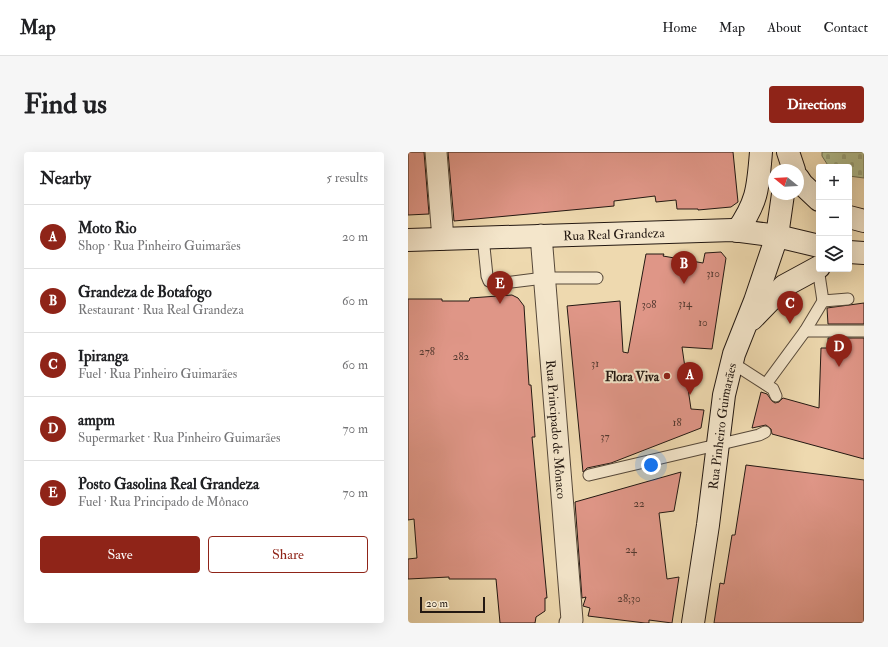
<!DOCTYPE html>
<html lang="en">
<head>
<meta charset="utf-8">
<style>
  body { margin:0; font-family:"IM FELL Double Pica",serif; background:#f6f6f6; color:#202124 }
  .controls { position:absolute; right:12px; top:12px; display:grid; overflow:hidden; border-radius:4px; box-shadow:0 4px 16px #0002 }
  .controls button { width:36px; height:36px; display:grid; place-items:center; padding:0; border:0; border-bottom:1px solid #e0e0e0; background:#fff; color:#202124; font:20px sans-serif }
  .compass { position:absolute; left:360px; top:12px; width:36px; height:36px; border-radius:50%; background:#fff; box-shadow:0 4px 16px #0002; rotate:288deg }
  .scale { position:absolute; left:12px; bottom:10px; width:65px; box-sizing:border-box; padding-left:4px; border:2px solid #231812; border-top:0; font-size:11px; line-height:14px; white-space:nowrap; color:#231812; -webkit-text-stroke:3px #f4e6cb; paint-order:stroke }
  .you { position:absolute; left:243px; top:313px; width:14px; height:14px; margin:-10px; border:3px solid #fff; border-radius:50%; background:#1a73e8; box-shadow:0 0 0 6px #1a73e833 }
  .badge { display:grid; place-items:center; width:26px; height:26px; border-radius:50%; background:#8f2418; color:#fff; font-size:13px; font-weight:700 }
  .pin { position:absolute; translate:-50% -33px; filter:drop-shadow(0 1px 2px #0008) }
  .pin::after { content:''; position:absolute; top:21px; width:14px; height:12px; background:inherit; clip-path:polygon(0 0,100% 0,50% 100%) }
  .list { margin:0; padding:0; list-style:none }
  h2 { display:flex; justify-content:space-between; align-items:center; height:52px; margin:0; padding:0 16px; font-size:17px }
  h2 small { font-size:13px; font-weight:400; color:#757577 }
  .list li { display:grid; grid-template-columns:26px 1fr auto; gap:12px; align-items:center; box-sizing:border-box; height:64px; padding:0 16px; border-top:1px solid #e0e0e0 }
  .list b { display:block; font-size:15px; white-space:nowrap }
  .list p { margin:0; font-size:13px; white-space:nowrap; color:#757577 }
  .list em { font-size:13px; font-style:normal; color:#757577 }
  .actions { display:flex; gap:8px; padding:12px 16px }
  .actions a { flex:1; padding:9px 0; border:1px solid #8f2418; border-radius:4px; text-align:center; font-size:14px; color:#8f2418 }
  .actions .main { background:#8f2418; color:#fff }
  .icon { flex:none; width:22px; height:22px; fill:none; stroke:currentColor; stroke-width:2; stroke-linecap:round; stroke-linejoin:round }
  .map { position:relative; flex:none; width:456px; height:471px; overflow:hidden; border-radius:4px }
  header { display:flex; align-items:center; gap:24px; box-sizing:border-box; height:56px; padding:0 20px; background:#fff; border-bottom:1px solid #e0e0e0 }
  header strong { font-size:19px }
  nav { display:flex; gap:22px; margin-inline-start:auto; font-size:14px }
  .intro { display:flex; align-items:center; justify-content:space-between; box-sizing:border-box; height:96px; padding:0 24px }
  h1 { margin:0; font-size:28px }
  .button { padding:10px 18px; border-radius:4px; background:#8f2418; color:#fff; font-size:14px; font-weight:700 }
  main { display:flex; gap:24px; padding:0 24px }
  aside { flex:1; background:#fff; border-radius:4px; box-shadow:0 4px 16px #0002 }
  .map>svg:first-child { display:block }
</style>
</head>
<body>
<header>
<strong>Map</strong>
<nav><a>Home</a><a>Map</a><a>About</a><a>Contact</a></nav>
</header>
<div class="intro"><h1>Find us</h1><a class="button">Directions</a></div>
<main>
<aside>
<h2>Nearby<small>5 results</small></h2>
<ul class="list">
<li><span class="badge">A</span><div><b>Moto Rio</b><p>Shop · Rua Pinheiro Guimarães</p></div><em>20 m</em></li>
<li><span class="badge">B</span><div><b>Grandeza de Botafogo</b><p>Restaurant · Rua Real Grandeza</p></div><em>60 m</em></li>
<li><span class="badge">C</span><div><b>Ipiranga</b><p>Fuel · Rua Pinheiro Guimarães</p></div><em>60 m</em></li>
<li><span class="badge">D</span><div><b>ampm</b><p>Supermarket · Rua Pinheiro Guimarães</p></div><em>70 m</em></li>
<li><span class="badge">E</span><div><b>Posto Gasolina Real Grandeza</b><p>Fuel · Rua Principado de Mônaco</p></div><em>70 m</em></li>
</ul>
<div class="actions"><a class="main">Save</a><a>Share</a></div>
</aside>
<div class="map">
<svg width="456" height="471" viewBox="0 0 456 471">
  <defs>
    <pattern id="cemetery-stones" width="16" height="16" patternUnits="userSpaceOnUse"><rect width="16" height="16" fill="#b3c090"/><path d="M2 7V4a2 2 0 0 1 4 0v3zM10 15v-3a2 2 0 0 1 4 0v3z" fill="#9aa47b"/></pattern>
  </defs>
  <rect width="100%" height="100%" fill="#eed9af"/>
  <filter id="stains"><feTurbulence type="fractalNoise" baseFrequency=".005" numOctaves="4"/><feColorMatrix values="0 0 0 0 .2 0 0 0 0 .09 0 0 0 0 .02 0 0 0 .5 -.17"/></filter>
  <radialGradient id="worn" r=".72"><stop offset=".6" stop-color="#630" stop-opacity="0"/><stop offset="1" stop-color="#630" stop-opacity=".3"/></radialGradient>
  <polygon fill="url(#cemetery-stones)" stroke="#6b6c51" points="414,0 456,0 456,26 441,24 441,15 421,15 414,4"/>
  <g fill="#df9687" stroke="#231812">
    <polygon points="0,0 16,0 21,62 0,63"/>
    <polygon points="40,0 325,0 330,50 323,55 290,58 290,57 269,57 268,48 248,50 247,44 206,49 206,54 46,69"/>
    <polygon points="313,100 318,106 304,197 274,195 283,257 296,258 293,276 203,311 179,316 175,320 159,154 212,149 215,200 220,201 238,102 256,102 255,104 295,111 297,101"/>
    <polygon points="104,143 110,146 116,154 121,233 123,233 127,285 124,285 139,446 137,446 137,459 128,465 127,471 92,471 88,427 41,427 41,425 0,427 0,407 9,406 6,367 0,368 0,147 34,147 34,149 61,149 62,146"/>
    <polygon points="456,151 456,172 420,172 419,156"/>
    <polygon points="420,186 456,186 456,307 364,282 363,277 358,273 344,276 353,240 359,242 364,249 367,251 371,250 375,246 411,256 413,196 420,196"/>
    <polygon points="338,313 456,328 456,471 306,471 312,431 316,432 324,383 327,383"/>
    <polygon points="273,320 266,359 251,361 259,427 271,425 264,471 241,468 241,471 237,471 180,464 182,456 175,454 178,445 174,446 167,350"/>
  </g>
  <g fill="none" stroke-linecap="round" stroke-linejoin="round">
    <defs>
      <g id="lane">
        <polyline points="75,85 79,124 81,129 88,132 136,126 189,126"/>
        <polyline points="410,116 415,149 440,147"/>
        <polyline points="397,179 456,179"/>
        <polyline points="323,210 365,237 368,244"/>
        <polyline points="358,232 397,179 415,149"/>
        <polyline points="181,323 351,283 357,280"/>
      </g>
      <g id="street">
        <polyline points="28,0 35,87"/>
        <path id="s1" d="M133,83L164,468L162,471"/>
      </g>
      <g id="secondary">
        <polyline points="380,0 386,18"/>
        <polyline points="390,26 394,32 411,48"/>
        <polyline points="441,65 456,69"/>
        <path d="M329,79C350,49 350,35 353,0"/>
        <path id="s2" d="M0,88L325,78L369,84L411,94"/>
        <polyline points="441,100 456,101"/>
        <polyline points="344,167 376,134 411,115"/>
        <path id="s3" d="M285,471L300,373L316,243L326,202L347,149L369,84L375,42"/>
      </g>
    </defs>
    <use href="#lane" stroke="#564839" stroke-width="13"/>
    <use href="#street" stroke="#564839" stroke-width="23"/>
    <use href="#secondary" stroke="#231812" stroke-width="24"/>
    <use href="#lane" stroke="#f4e6cb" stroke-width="11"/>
    <use href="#street" stroke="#f4e6cb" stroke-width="21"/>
    <use href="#secondary" stroke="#f4e6cb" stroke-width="22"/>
  </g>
  <circle fill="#8f2418" stroke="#f4e6cb" stroke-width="1.5" cx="259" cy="224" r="4"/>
  <g text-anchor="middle" stroke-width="4" stroke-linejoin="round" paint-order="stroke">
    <g font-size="11" fill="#52382f">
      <text x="305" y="125">310</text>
      <text x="277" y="155">314</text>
      <text x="241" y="156">308</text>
      <text x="295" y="174">10</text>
      <text x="19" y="203">278</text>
      <text x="53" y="208">282</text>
      <text x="187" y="215">31</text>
      <text x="269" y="274">18</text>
      <text x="197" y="288">37</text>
      <text x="231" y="355">22</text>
      <text x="223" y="401">24</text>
      <text x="221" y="450">28;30</text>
    </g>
    <g font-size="13" fill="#231812" stroke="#f4e6cb">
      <text dy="5" stroke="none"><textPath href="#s2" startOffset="206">Rua Real Grandeza</textPath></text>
      <text dy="5" stroke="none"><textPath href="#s3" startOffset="199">Rua Pinheiro Guimarães</textPath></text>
      <text dy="5" stroke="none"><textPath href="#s1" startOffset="195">Rua Principado de Mônaco</textPath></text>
    </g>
    <g font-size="13" font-weight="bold" fill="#231812" stroke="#f4e6cb" text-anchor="end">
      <text x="251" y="229">Flora Viva</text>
    </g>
  </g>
  <rect width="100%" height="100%" filter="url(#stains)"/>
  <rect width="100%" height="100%" fill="url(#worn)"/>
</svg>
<div class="controls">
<button>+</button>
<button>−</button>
<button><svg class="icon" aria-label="layers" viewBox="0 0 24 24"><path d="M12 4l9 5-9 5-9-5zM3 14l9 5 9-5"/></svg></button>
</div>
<svg class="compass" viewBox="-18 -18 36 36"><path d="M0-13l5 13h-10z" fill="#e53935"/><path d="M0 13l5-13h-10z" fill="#757577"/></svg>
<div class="scale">20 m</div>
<div class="you"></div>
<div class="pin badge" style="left:282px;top:243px">A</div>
<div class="pin badge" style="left:276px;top:132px">B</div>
<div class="pin badge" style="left:382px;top:172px">C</div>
<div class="pin badge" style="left:431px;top:215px">D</div>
<div class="pin badge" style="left:92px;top:152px">E</div>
</div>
</main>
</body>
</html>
